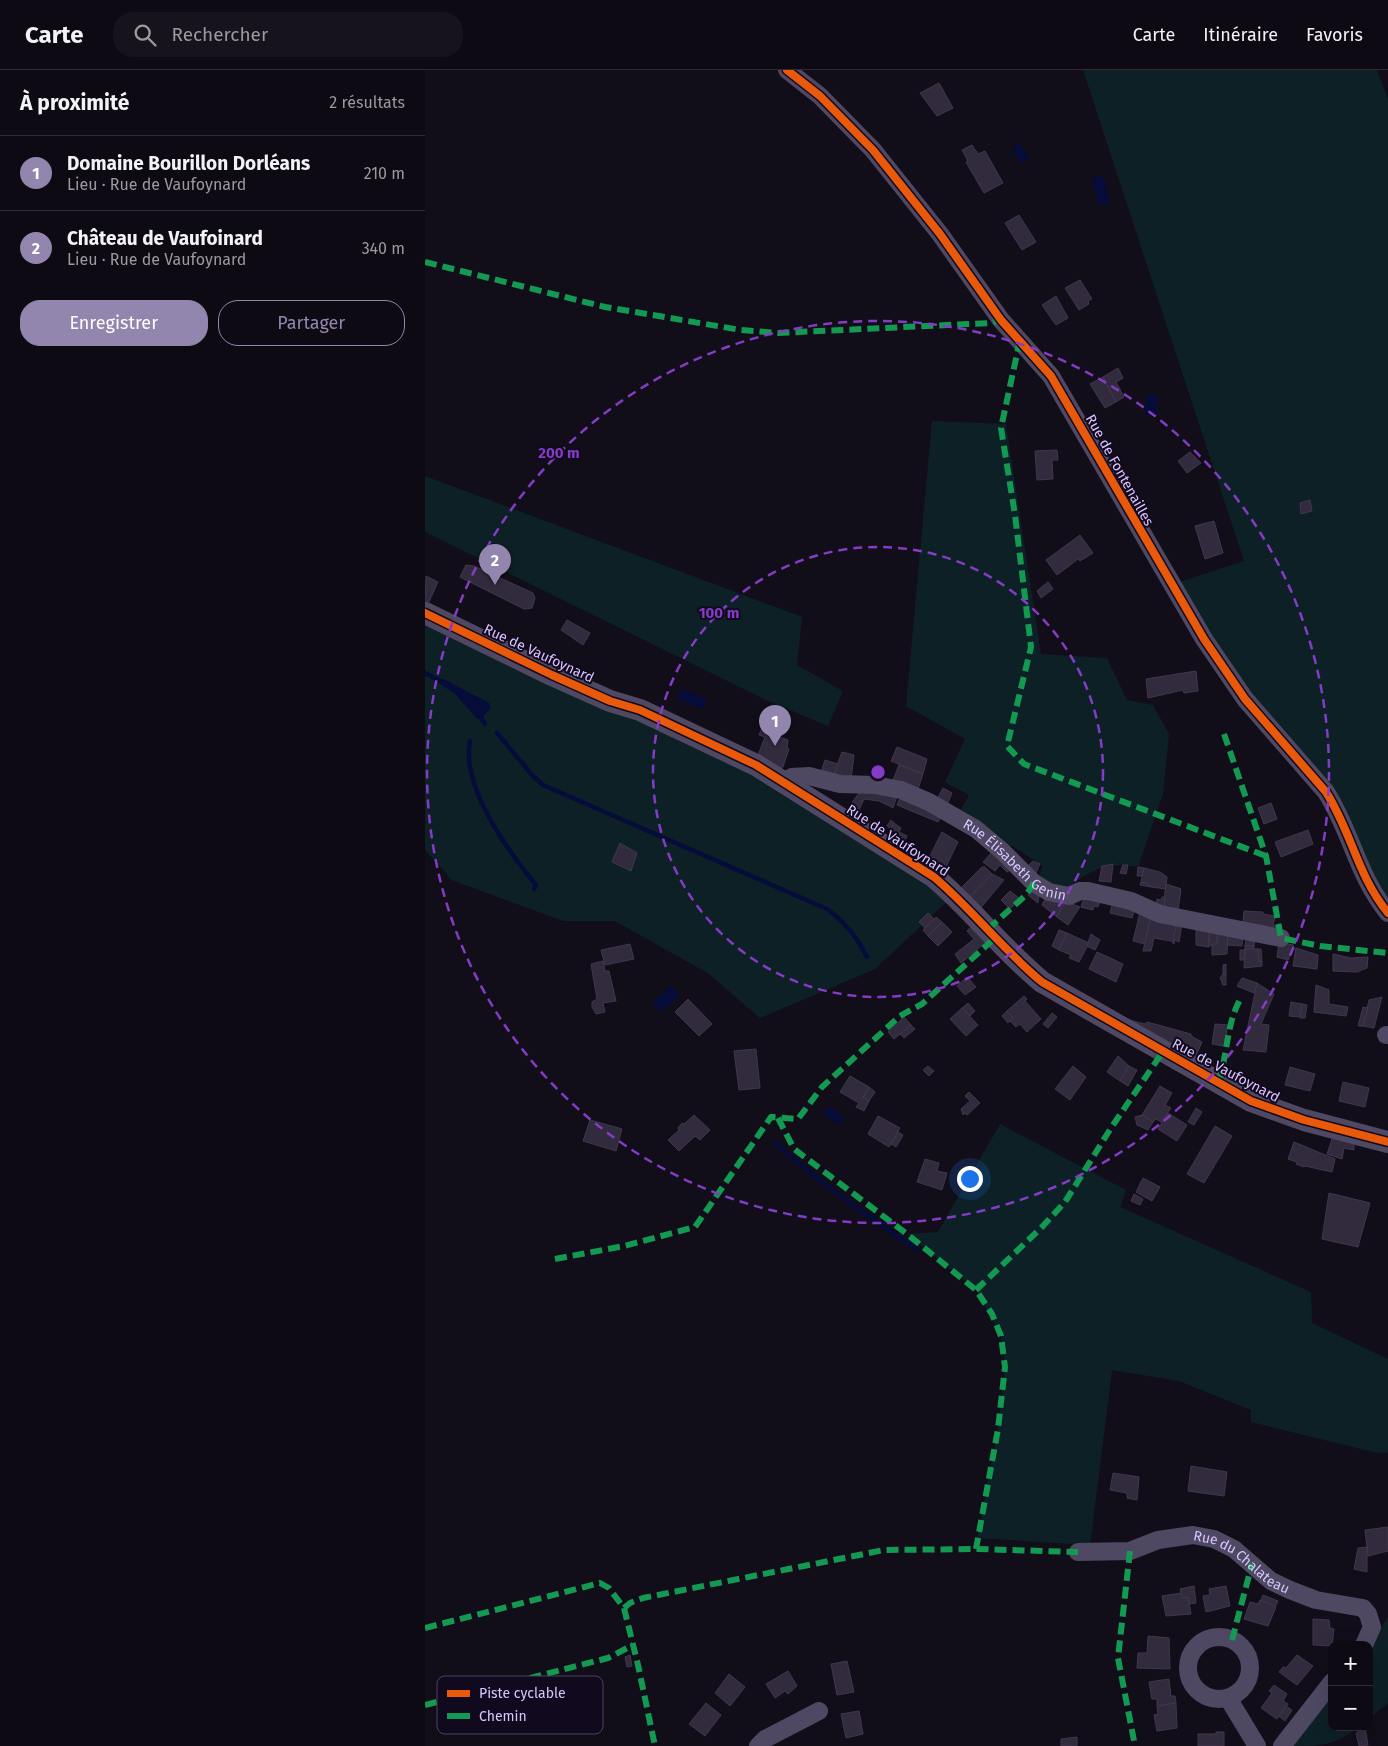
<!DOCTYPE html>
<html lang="fr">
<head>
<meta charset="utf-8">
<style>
  body { margin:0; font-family:"Fira Sans",sans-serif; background:#17131c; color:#f1f3f6 }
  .controls { position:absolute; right:15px; bottom:15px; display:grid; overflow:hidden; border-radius:10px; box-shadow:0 5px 20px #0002 }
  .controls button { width:45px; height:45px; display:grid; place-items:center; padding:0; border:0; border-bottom:1px solid #2e2b33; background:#0e0a13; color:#f1f3f6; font:25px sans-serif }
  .you { position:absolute; left:544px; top:1108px; width:18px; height:18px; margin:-12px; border:4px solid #fff; border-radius:50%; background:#1a73e8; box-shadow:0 0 0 8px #1a73e833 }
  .badge { display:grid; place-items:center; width:32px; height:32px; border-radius:50%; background:#9386ae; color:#fff; font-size:16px; font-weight:700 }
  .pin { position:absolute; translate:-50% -41px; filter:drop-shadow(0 1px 2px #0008) }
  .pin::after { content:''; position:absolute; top:26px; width:18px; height:15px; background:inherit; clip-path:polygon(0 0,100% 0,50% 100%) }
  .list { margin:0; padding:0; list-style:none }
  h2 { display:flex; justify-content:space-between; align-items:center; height:65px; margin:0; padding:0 20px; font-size:21px }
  h2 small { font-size:16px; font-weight:400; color:#9b9aa0 }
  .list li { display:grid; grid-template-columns:32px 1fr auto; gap:15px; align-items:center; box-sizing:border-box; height:75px; padding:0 20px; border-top:1px solid #2e2b33 }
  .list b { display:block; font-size:19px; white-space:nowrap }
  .list p { margin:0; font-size:16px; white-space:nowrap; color:#9b9aa0 }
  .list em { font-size:16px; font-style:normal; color:#9b9aa0 }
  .actions { display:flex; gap:10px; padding:15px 20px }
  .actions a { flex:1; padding:11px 0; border:1px solid #9386ae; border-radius:20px; text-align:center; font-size:18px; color:#9386ae }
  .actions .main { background:#9386ae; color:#fff }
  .icon { flex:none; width:28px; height:28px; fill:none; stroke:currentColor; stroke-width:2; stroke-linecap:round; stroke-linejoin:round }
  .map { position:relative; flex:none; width:963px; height:1676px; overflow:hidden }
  header { display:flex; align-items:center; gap:30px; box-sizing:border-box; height:70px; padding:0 25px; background:#0e0a13; border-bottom:1px solid #2e2b33 }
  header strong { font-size:24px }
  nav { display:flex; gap:28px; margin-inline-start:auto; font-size:18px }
  .search { width:350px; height:45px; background:#17131c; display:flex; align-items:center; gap:12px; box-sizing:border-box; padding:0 18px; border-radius:20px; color:#9b9aa0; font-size:19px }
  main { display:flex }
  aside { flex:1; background:#0e0a13 }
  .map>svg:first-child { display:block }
</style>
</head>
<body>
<header>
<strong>Carte</strong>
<div class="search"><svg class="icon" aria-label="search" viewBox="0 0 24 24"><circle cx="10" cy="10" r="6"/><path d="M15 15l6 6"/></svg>Rechercher</div>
<nav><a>Carte</a><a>Itinéraire</a><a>Favoris</a></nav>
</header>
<main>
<aside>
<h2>À proximité<small>2 résultats</small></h2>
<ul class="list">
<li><span class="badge">1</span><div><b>Domaine Bourillon Dorléans</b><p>Lieu · Rue de Vaufoynard</p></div><em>210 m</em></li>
<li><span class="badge">2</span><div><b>Château de Vaufoinard</b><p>Lieu · Rue de Vaufoynard</p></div><em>340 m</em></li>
</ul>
<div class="actions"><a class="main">Enregistrer</a><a>Partager</a></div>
</aside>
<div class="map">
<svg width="963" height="1676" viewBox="0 0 963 1676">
  <rect width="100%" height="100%" fill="#120e19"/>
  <g fill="#0d2026">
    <polygon points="658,0 952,0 963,29 963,840 920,756 746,515 819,491"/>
    <path d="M507,351L581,354L616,584L682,588L702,630L728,635L744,664L738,724L713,797C679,791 666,801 638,820L612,809L618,796L587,776L577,781L532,747L544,725L520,712L540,669L481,636Z"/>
    <polygon points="0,406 377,547 372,595 418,621 403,656 339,629 0,462"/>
    <polygon points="0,543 245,655 530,824 450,899 335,948 284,904 190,851 138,851 27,810 0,780"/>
    <polygon points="575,1054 701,1120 695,1137 886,1222 887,1253 963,1289 963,1383 949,1382 826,1352 826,1340 754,1311 687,1300 665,1475 552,1468 573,1359 580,1297 576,1266 551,1220 482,1164 513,1162"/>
    <polygon points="963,1547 963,1633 944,1649 944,1575"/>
    <path d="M907,1621V1657H935C907,1676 898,1676 863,1676Z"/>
  </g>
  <g fill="#050c3a">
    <polygon points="595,73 604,89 596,94 587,78"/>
    <polygon points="678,106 685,133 674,136 667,108"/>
    <polygon points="722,325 733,326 731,346 720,345"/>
    <polygon points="17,608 64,633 66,638 56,649 52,649 31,625 14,613"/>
    <polygon points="256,619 282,629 278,639 252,629"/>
    <polygon points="245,917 252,920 254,927 236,942 227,933"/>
    <polygon points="404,1037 419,1047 414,1055 399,1045"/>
  </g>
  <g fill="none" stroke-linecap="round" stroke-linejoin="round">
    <g stroke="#050c3a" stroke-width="4.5">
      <polyline points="0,603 21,614"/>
      <polyline points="54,644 60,654"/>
      <path d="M72,663L108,706L118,715L402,839C420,852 432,867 442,887"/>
      <path d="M45,671C36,717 83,781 111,815L109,819"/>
      <path d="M349,1072C394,1113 443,1146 493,1180"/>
    </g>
  </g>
  <g fill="#322a3d" stroke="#40374f">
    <polygon points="514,13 528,38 512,46 495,23"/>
    <polygon points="547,75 553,84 560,81 578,113 559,123 541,92 543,91 537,80"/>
    <polygon points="594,145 611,172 597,180 580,153"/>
    <polygon points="655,210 667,229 663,231 664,234 654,240 640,218"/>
    <polygon points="631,226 643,248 631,255 617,235"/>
    <polygon points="693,298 698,308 691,312 699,327 691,332 678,307"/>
    <polygon points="678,307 691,332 680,338 665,314"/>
    <polygon points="632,380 633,390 627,390 628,409 612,410 610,381"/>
    <polygon points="765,382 776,393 762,403 753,391"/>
    <polygon points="885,430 887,441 876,444 875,433"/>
    <polygon points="789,451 798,483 780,489 770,456"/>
    <polygon points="655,465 668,483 655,491 653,489 632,505 621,490"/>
    <polygon points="41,495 49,496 108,523 110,528 107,538 99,539 35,507"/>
    <polygon points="1,506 13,512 2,536 0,535"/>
    <polygon points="623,512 628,519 616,528 612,521"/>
    <polygon points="142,550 165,563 158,575 136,560"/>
    <polygon points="771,601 773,621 759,623 758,620 723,628 721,609"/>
    <polygon points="339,653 350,658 347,664 363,670 362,678 364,679 358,697 349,699 331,690 340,667 334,665"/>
    <polygon points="472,677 502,689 498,704 466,691"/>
    <polygon points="417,682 429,685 426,709 407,709"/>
    <polygon points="400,690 413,694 407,709 395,705"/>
    <polygon points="474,695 498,704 493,719 468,710"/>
    <polygon points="438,718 473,723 468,738 454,731 439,729 434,740 425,735"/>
    <polygon points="518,718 527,723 522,735 512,729"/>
    <polygon points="477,723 518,744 513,752 472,735"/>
    <polygon points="846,733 852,749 839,754 833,738"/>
    <polygon points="466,750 469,753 466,759 462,756"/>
    <polygon points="469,753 476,758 471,769 463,763"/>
    <polygon points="883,760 888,774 856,787 850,772"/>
    <polygon points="474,762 482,766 476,778 469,773"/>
    <polygon points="517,762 533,772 517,805 501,794"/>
    <polygon points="195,773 212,783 206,801 187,792"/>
    <polygon points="569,780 590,797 582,802 575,795 570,801 558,792"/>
    <polygon points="608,791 615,794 609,807 600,799"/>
    <polygon points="688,794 686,812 674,811 677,796"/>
    <polygon points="698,795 703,795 701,804 695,803"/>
    <polygon points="557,797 560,797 567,804 543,829 534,820"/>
    <polygon points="713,797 719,798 717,806 712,806"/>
    <polygon points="719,798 735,802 742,807 741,819 726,817 724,814 716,812"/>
    <polygon points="567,804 579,810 553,841 543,829"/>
    <polygon points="716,812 724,814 726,817 715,815"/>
    <polygon points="741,814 756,819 753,841 738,840"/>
    <polygon points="585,821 595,829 585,839 576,830"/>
    <polygon points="605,821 614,822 613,833 603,825"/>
    <polygon points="622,825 640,831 632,847 617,835"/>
    <polygon points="660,825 676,828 673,837 669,836 668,840 656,837"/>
    <polygon points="737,827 740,827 739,840 730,837 732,829 736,830"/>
    <polygon points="640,831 655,837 643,855 632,847"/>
    <polygon points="688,832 710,838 707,848 685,843"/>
    <polygon points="819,841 838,842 838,844 850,846 848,855 851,856 852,863 837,855 823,855 818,852"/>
    <polygon points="715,842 726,847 720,874 708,871"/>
    <polygon points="503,843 509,849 500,858 494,852"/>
    <polygon points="511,847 517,852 503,866 498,860"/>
    <polygon points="726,847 752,852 749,874 746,871 729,868 726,881 718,881"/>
    <polygon points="517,852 527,862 513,876 503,866"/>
    <polygon points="752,852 757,853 754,872 748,869"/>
    <polygon points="549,854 563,870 536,893 530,884 549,869 542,861"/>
    <polygon points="771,855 784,855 784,877 771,875"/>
    <polygon points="784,855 793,859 792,874 787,876 784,875"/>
    <polygon points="793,859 803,860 802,884 787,885 787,874 792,874"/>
    <polygon points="634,860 642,863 634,880 627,876"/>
    <polygon points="803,860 818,862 817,876 802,875"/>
    <polygon points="642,863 664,873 654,892 644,888 646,885 634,880"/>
    <polygon points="822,863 830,864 829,876 820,876"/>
    <polygon points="666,864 675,870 670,880 662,876"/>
    <polygon points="854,872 868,875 869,878 863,890 852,887"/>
    <polygon points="205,874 209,889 180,895 176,880"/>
    <rect x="820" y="876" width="9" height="3"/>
    <polygon points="871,878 893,885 892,899 868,896"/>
    <polygon points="820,879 833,879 834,891 837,891 837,896 819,898"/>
    <polygon points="833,879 836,879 837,891 834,891"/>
    <polygon points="815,880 820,880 819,890 815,890"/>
    <polygon points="672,882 698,894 691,912 664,899"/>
    <polygon points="908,884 926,888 943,887 942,898 932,902 908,901"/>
    <polygon points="178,891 180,901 184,901 191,931 178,933 180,942 171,944 167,937 167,932 172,929 166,894"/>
    <polygon points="801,894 801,904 798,904 798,895"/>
    <polygon points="798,904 801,904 801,915 798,915 795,908"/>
    <polygon points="542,907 551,917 540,925 532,916"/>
    <polygon points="817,908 832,913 829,923 812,916"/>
    <polygon points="832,913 849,924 836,954 844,955 841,982 818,980"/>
    <polygon points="891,915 904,920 904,934 923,937 921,946 889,942"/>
    <polygon points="599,926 602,929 600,931 616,949 602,962 595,954 591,957 585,951 588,948 582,941"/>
    <polygon points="957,927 949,958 938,956 944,930"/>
    <polygon points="263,929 287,954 274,966 250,942"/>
    <polygon points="866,932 877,934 875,947 864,946"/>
    <polygon points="543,933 550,941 545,946 537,938"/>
    <polygon points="877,934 882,935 880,948 875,948"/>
    <polygon points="938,937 943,938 938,956 933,956"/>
    <polygon points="537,938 553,955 541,966 525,949"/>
    <polygon points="582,941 588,948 583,953 577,946"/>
    <polygon points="627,943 632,947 623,958 618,954"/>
    <polygon points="479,947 486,955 469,969 463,962"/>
    <polygon points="704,950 720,954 722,952 766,964 766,966 777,972 770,988"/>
    <polygon points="790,954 803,955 799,976 787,974"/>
    <polygon points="486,955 490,959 479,968 475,964"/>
    <polygon points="331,979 335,1018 314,1020 309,981"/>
    <polygon points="693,986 704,996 695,1011 682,1002"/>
    <polygon points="503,996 509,1001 504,1006 498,1000"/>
    <polygon points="648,996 661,1007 645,1030 630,1019"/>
    <polygon points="704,996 712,1000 703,1016 695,1011"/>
    <polygon points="865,997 890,1004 885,1021 860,1015"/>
    <polygon points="425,1006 444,1017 438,1027 444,1031 439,1041 431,1037 434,1033 415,1022"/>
    <polygon points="918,1012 944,1018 940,1037 914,1031"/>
    <polygon points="735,1016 747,1023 740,1035 746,1038 736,1052 731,1049 728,1052 717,1045"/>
    <polygon points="444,1017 450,1022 444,1031 438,1027"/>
    <polygon points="544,1022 555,1033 542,1045 540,1043 538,1045 536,1039 545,1031 540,1026"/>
    <polygon points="771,1038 777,1042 769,1055 763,1052"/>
    <polygon points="743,1043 762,1055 752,1071 733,1059"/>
    <polygon points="269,1045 285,1060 275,1070 270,1066 254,1081 243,1070 254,1060 253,1058 257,1053 259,1054"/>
    <polygon points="717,1045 728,1052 723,1060 712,1055 710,1047"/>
    <polygon points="453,1046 475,1058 464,1077 443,1064"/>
    <polygon points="165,1050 197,1059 191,1081 158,1071"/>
    <polygon points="790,1056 807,1066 779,1113 762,1104"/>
    <polygon points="473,1062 478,1065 471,1077 466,1074"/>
    <polygon points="908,1066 929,1071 929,1080 919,1078 917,1089 902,1084"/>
    <polygon points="869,1072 910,1089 907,1102 880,1096 879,1097 871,1094 872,1092 863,1089"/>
    <polygon points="500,1089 514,1093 512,1101 522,1103 517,1120 492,1112"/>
    <polygon points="718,1108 735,1117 727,1131 711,1122"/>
    <polygon points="904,1123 945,1133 933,1177 897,1169"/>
    <polygon points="709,1124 718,1129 715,1135 706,1131"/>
    <polygon points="766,1396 802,1402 799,1426 763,1421"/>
    <polygon points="688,1403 714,1407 712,1430 702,1428 702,1423 685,1420"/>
    <polygon points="963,1457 963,1481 943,1486 940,1460"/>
    <polygon points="942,1477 942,1502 929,1499 933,1478"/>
    <polygon points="769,1516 771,1533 764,1534 763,1527 757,1528 755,1519"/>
    <polygon points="801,1516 805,1536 781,1542 778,1526 785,1525 784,1519"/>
    <polygon points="756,1523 757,1528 763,1527 766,1544 741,1546 737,1526"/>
    <polygon points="838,1525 853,1531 850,1537 836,1530"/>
    <polygon points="835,1530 851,1537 843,1556 819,1549 825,1532 833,1534"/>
    <polygon points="888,1549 904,1550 905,1558 909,1559 907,1576 888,1575"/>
    <polygon points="723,1566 744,1568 745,1599 712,1598 713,1583 722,1583"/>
    <polygon points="205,1585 207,1596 202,1597 200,1587"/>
    <polygon points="872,1585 888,1596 872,1615 854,1602 858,1597 861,1598"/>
    <polygon points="422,1591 429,1622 412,1625 406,1594"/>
    <polygon points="363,1601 372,1616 363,1624 360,1621 350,1628 341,1614"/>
    <polygon points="304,1604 320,1617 305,1636 290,1623"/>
    <polygon points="744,1609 746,1626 750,1626 751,1633 732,1636 732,1629 727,1629 724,1612"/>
    <polygon points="849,1615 862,1624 858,1631 863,1634 852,1649 836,1638 847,1623 844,1621"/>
    <polygon points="281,1633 296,1645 280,1666 264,1654"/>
    <polygon points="751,1633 752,1658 732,1661 729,1645 733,1644 732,1636"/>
    <polygon points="861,1636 867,1640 860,1651 854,1646"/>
    <polygon points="434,1641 438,1664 421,1668 416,1644"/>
    <polygon points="940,1658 943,1675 934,1676 931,1663"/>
    <polygon points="791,1662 799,1662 799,1676 773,1676 773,1664 791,1664"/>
    <polygon points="652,1667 652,1676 636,1676 636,1669"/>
  </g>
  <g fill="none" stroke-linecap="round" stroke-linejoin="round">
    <g stroke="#4f4863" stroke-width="18">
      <path d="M362,0L395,26L448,80L515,164L576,250L626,306L779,569L820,629L901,722C927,763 932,805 963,843"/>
      <path id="s1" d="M358,712L367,707L384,706L415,714L450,715L476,720L504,732L551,759L577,781L609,813L624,822L644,826L655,821H663L706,831L735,844L856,868"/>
      <polyline points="961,965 963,965"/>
      <path id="s2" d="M653,1482L705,1481L733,1470L768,1465L789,1469L809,1479L846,1511L865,1520L891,1530L938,1538L943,1544L947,1557L939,1575"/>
      <circle cx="794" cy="1598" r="31"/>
      <polyline points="803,1628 832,1676"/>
      <polyline points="333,1676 340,1669 394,1641"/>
      <polyline points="857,1676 907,1612"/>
    </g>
    <path stroke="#4f4863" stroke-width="22" d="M0,543L127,605L185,631L215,640L331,695L509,807C547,839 578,880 617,912L826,1031L879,1050L963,1072"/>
    <g stroke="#139951" stroke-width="6" stroke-dasharray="12 6" stroke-linecap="butt">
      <polyline points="0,192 180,237 316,260 353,263 566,253 576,250"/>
      <polyline points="595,270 576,358 590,445 606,577 582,676 599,694 841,786"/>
      <polyline points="799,664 841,786 856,868 895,876 963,883"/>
      <polyline points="563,859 601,825 609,813"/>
      <path d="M793,1012C804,982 800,955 817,926"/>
      <polyline points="353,1048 369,1079 482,1164 551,1220 567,1244 576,1266 580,1297 573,1359 551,1479"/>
      <polyline points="130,1189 199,1176 270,1157 346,1047 373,1049 397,1017 475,946 497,934 571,867"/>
      <polyline points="551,1220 617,1157 640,1132 686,1058 739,980"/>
      <polyline points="705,1481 693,1588 710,1676"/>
      <polyline points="199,1538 205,1533 218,1528 459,1480 551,1479 653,1482"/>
      <polyline points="0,1558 175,1513 184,1518 199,1538 213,1595 230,1676"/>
      <polyline points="807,1570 827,1494"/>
      <polyline points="0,1635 183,1588 208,1575"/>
    </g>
    <defs>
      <g id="cycleway">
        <path d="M362,0L395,26L448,80L515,164L576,250L626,306L779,569L820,629L901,722C927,763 932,805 963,843"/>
        <path d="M0,543L127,605L185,631L215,640L331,695L509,807C547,839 578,880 617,912L826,1031L879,1050L963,1072"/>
      </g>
    </defs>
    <use href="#cycleway" stroke="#11091e" stroke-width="11"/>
    <use href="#cycleway" stroke="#e8590c" stroke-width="8"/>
  </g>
  <g fill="none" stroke="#843bc5" stroke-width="2.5" stroke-dasharray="9 6">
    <circle cx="453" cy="702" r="225"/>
    <circle cx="453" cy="702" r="451"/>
  </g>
  <g text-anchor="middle" stroke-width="4" stroke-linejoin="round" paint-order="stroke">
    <g font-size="14" fill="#d9c6ff" stroke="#11091e">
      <text transform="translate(695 400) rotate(61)" y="5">Rue de Fontenailles</text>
      <text transform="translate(114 583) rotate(25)" y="5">Rue de Vaufoynard</text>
      <text transform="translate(473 770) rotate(33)" y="5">Rue de Vaufoynard</text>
      <text dy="5" stroke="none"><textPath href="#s1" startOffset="256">Rue Élisabeth Genin</textPath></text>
      <text transform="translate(801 1000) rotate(28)" y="5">Rue de Vaufoynard</text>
      <text dy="5" stroke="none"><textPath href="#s2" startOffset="174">Rue du Chalateau</textPath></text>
    </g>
  </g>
  <rect x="12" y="1606" width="166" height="58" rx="8" fill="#11091e" stroke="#4d4262" stroke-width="1"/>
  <rect x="22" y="1620" width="23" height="7" fill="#e8590c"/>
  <rect x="22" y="1643" width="23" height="6" fill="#139951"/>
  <g font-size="14" fill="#d9c6ff">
    <text x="54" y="1628">Piste cyclable</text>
    <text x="54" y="1651">Chemin</text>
  </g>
  <circle cx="453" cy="702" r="8" fill="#843bc5" stroke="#11091e" stroke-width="2.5"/>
  <g font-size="15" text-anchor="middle" font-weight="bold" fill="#843bc5" stroke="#11091e" stroke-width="4" stroke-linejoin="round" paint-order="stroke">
    <text x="134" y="388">200 m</text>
    <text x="294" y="548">100 m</text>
  </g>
</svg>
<div class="controls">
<button>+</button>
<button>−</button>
</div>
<div class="you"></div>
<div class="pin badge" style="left:350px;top:676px">1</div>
<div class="pin badge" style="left:70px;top:515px">2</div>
</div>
</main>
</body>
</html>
